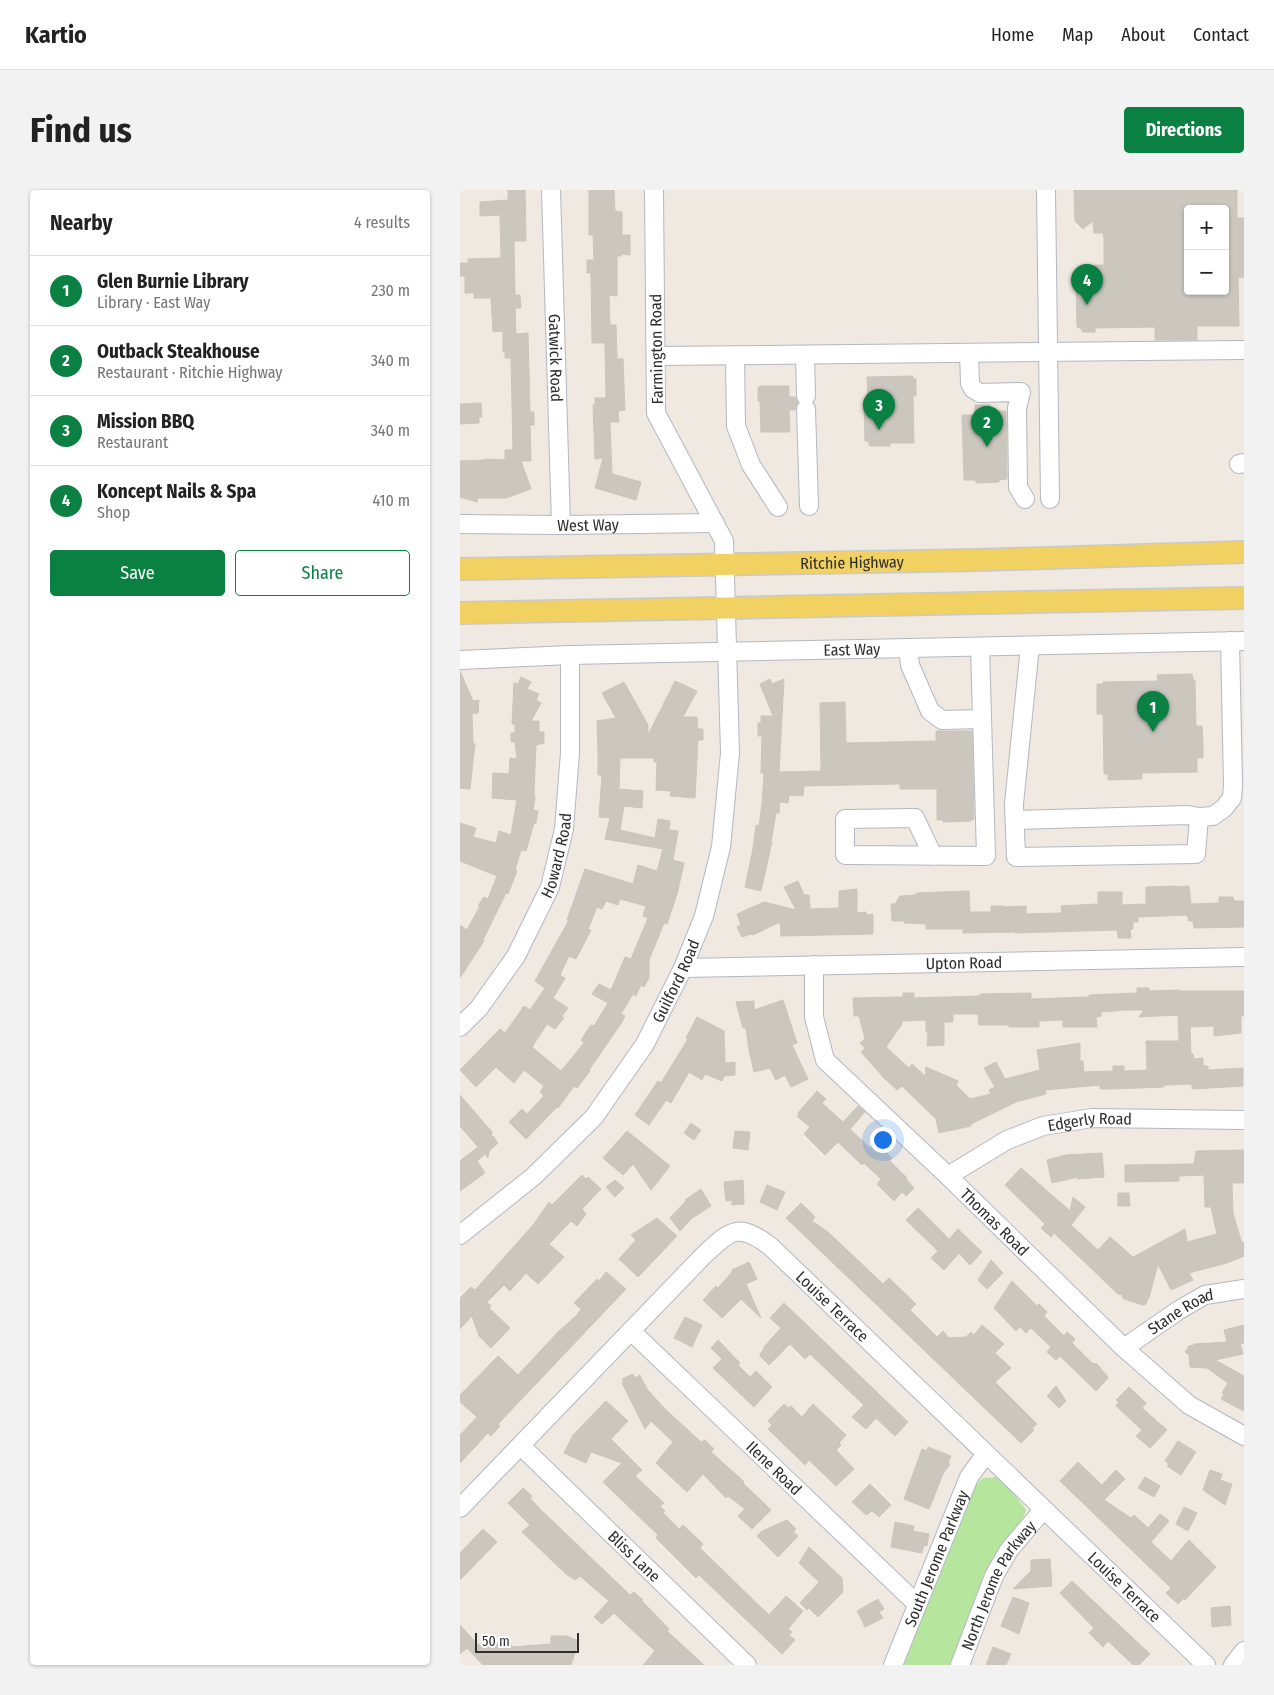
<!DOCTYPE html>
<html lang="en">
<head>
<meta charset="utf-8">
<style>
  body { margin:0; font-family:"Fira Sans Condensed",sans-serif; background:#f2f2f2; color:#222 }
  .controls { position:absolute; right:15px; top:15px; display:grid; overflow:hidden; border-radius:5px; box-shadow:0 1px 4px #0004 }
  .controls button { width:45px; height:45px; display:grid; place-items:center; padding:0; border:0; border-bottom:1px solid #e0e0e0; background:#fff; color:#222; font:25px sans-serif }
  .scale { position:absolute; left:15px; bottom:12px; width:104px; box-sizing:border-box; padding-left:5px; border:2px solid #2e2e2e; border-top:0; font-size:14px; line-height:18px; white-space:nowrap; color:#2e2e2e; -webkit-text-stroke:4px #fff; paint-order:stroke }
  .you { position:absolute; left:422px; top:949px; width:18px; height:18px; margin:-12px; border:4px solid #fff; border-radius:50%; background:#1a73e8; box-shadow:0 0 0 8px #1a73e833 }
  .badge { display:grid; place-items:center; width:32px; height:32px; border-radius:50%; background:#0b8043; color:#fff; font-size:16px; font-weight:700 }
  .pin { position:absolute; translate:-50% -41px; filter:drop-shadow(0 1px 2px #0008) }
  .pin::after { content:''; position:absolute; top:26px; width:18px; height:15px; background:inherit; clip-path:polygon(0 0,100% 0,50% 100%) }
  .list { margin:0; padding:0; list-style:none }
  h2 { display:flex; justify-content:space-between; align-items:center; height:65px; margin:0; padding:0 20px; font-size:21px }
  h2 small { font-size:16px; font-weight:400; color:#767676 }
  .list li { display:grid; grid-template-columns:32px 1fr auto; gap:15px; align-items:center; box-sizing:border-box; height:70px; padding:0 20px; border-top:1px solid #e0e0e0 }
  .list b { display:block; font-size:19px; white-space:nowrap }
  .list p { margin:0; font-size:16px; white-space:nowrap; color:#767676 }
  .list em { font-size:16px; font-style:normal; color:#767676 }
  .actions { display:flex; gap:10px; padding:15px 20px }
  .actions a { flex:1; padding:11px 0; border:1px solid #0b8043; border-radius:5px; text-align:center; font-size:18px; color:#0b8043 }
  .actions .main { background:#0b8043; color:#fff }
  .map { position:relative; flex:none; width:784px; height:1475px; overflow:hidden; border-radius:5px }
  header { display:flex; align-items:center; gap:30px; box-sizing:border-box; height:70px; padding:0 25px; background:#fff; border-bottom:1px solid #e0e0e0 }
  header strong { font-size:24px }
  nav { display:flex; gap:28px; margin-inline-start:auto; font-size:18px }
  .intro { display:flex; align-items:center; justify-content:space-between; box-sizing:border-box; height:120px; padding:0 30px }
  h1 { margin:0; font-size:35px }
  .button { padding:12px 22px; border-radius:5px; background:#0b8043; color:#fff; font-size:18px; font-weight:700 }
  main { display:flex; gap:30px; padding:0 30px }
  aside { flex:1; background:#fff; border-radius:5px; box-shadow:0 1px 4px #0004 }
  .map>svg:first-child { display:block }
</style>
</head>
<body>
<header>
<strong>Kartio</strong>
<nav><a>Home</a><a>Map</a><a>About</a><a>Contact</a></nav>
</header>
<div class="intro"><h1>Find us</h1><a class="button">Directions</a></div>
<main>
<aside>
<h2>Nearby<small>4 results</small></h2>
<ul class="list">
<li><span class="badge">1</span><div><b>Glen Burnie Library</b><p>Library · East Way</p></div><em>230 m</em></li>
<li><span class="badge">2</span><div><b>Outback Steakhouse</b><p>Restaurant · Ritchie Highway</p></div><em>340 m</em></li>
<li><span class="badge">3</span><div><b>Mission BBQ</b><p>Restaurant</p></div><em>340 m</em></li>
<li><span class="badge">4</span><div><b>Koncept Nails &amp; Spa</b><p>Shop</p></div><em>410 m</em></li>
</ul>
<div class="actions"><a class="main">Save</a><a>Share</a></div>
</aside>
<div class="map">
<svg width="784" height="1475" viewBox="0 0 784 1475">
  <rect width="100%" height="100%" fill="#efe9e1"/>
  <polygon fill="#b6e59e" points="536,1287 552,1301 566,1320 561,1332 530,1378 493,1475 439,1475 512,1298 523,1288"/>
  <g fill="#cbc7bf" stroke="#cbc5ba" fill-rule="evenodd">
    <polygon points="48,0 65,0 66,51 54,51 55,105 60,105 61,118 55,118 56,144 68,143 70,222 74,222 74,235 70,235 71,271 61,271 71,299 46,308 18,308 17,312 0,307 0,271 25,270 25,269 45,270 45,260 53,260 51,168 45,168 45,161 43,162 43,141 33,142 31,108 14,108 14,103 5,103 5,86 0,86 0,73 8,73 8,69 41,68 40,25 20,26 20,12 48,10"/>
    <polygon points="129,0 154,0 155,21 162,22 162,45 170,45 170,65 161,64 161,66 157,66 157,106 149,105 150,135 156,135 157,169 163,169 165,220 158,221 159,232 150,232 152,284 181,292 176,310 135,298 143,268 135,269 133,215 135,215 135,208 146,208 145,153 132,153 131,83 127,83 127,70 134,70 133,45 129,45"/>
    <path d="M614,0H777V28H784V87L778,88L779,136H737V150H695V137L635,138V142H622V139L617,137L616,91L626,82L635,89V75H644V48L643,43H634L633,31L623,39L615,31ZM728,19H765V101H728Z"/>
    <polygon points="453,186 453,189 456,189 456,206 453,206 454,253 430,253 430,256 410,256 408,251 405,251 404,211 408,211 407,187"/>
    <polygon points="300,196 329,196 329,207 335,207 338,213 335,220 329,220 330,242 301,242 300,211 298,211 298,198"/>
    <polygon points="21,213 22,227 19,227 19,233 0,234 0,214"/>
    <polygon points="515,215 530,215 530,221 546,221 547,289 539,290 539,292 516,293 516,290 504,290 502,225 515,225"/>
    <polygon points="0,481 13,511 19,510 18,523 12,524 13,553 15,554 10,599 0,598"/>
    <polygon points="732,484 733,490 735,490 736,536 742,536 743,553 743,568 737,568 737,582 682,583 682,589 648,590 648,584 644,584 643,524 637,524 637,494 643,494 643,492 698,491 697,485"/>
    <polygon points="61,487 71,492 67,499 79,504 76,510 81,513 71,531 79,531 79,542 84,542 84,553 76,555 74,602 75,608 73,620 78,621 76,633 74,633 66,661 61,660 55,680 57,681 48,704 46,703 23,750 24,751 0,788 0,735 7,740 20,716 18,716 24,707 28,709 37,686 0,671 0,633 16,638 13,647 36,653 39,641 51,645 57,610 32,608 33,583 49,584 50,568 57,569 55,552 51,552 51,543 55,543 55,534 52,534 54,493 58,494"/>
    <polygon points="310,489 312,494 324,489 319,582 361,581 360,513 385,512 386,553 476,551 476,541 512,541 514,629 511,630 511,631 483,632 483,630 477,630 477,599 440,599 440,594 344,596 343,606 329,605 328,613 320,612 319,623 316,623 311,652 312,652 301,701 285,697 293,659 296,635 299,636 302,614 304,583 301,583 302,546 298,546 298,533 301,533 301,526 313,526 300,494"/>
    <path d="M215,491L237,501L223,527H237L238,539H243V550H238L235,608L210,606L211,601L196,600L197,572H194V568H160L159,599L183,601L182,618L164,616L160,640L195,648L198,629L210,631L209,640L218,641L213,670L224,673L217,704L207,734L204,733L189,770V788L184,797L181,795L176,806L173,804L161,824L165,826L162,832L129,880L130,881L117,898L114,896L98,918L97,917L66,949L49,932L62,919L67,924L84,906L80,902L84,896L64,880L54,893L36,877L16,897L0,880L40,839L45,843L64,816L70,820L85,798L75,791L109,730H107L125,679L173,694L178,675L197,681L203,659L145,649L150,628L139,627L142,585H138V561L137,531L156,528L142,503L164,492L188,535V545ZM160,709L186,716L183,726L188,728L171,769L165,767L151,800L139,794L132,804L148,813L134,836L131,835L121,850L124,853L101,881L72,857L87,834L95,839L104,828L102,826L108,818L93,808L105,788L100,785L109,766L116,769L131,740L128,739L137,717L142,719L146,711L158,715Z"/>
    <polygon points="338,691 344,705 349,705 350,719 379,718 379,701 397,699 397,723 406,722 407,725 413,724 413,744 321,746 320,732 293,745 291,744 282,747 277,737 281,735 277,724 304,712 336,720 324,697"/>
    <polygon points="717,696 717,697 729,696 731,714 759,713 759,707 773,707 774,711 784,711 784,737 734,738 733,731 729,731 727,725 678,727 678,732 673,732 673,739 670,739 671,748 658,748 657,740 555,743 555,742 503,743 503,739 466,739 466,734 444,733 444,731 432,731 431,714 435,714 440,706 456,705 456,703 509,701 510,722 531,722 531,716 543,716 543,717 566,716 566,724 602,723 601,716 638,714 638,702 662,702 662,715 686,714 686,697"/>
    <path d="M677,798H689V801L719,800V801H784V826H781V843L754,846V836L730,837L731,864H733L734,869L743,868V876H748V880L783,878V896L732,899V894L704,895V897L651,899H640V895L585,900L586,904L556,912L511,934V936L479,943L476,929L442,896L437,900L424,888L401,862L405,858L400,853L405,849L399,826H394L393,808L443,807V803H454V808L520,806V804L571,803V809L629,807V805L677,803ZM666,820H684L679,827L718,825L719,851H686L687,880L664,881V876H653V881L624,882L623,871H620V853L577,860L580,880L545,889L536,872L524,878L535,897L529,900L531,904L510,909L496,895L498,891L466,877L465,886L452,874L449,878L426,857L442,834V831L466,830V842H468L467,856L484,855V832H493V824H518L519,835H549V837H579V831L603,830V837H637L636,827L641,826V822Z"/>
    <polygon points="323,810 337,853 332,855 348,889 331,897 325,885 316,890 310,878 294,882 289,860 286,838 283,838 276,812 294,811 294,820"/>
    <polygon points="237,827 264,841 265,873 275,872 275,885 264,886 262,891 245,884 242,890 229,882 211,913 206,910 189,935 175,925 198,891 201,893 228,849 226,848"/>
    <polygon points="357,901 366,909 362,913 383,932 398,916 405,922 390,939 410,958 416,953 432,968 430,971 447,988 446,989 454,998 446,1006 442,1002 434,1011 417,994 421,989 404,973 402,975 378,952 365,965 344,944 350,937 337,926 339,924 338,923"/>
    <polygon points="0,905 32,942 31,948 33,946 38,953 29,961 28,968 25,964 17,971 25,983 0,1001 0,971 18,957 0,936"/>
    <polygon points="231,933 241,940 234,950 224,943"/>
    <polygon points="167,941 210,976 191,1000 173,974 163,985 143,968"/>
    <polygon points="275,941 290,942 288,960 273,958"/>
    <polygon points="784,960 784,993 772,993 773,1024 782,1053 784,1052 784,1066 767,1073 729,1083 733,1090 711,1100 698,1074 689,1108 688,1108 686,1114 683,1115 664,1109 662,1107 663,1105 658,1104 594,1043 591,1047 581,1038 585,1034 545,995 561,978 610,1021 613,1007 625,1017 611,1035 638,1060 650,1047 673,1067 725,1039 727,1052 757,1044 751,1017 745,1017 744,985 719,986 719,991 665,992 665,975 734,974 736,961"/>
    <polygon points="642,963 644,987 617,989 618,987 592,993 587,970 606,965"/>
    <polygon points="122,985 126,989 128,987 141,999 122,1019 126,1024 117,1036 111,1031 89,1054 104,1067 78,1094 66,1083 50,1101 44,1095 27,1112 31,1116 29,1118 50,1138 31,1158 19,1146 12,1126 0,1139 0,1108 11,1097 15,1100 74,1034 89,1012 92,1015"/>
    <polygon points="155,990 164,998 155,1007 146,997"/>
    <polygon points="283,990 284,1014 272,1015 272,1010 266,1011 264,992"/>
    <polygon points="307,995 325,1002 317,1020 300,1012"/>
    <polygon points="241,999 251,1016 231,1029 220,1041 210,1028 226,1011 225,1010"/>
    <polygon points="658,1003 669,1003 670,1016 658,1016"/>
    <polygon points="341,1013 355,1027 352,1031 368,1042 423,1094 429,1088 456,1114 450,1120 477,1147 483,1141 489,1148 506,1147 511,1142 514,1145 522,1135 544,1154 535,1163 551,1178 535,1192 577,1234 572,1238 574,1240 561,1253 326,1028"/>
    <polygon points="458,1018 489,1049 498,1039 522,1062 510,1075 499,1063 484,1080 471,1068 478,1061 446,1030"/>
    <polygon points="197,1028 217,1046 178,1087 159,1069 176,1050 171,1045"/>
    <polygon points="531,1070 543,1083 527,1099 518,1090"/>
    <polygon points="289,1072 297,1089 286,1094 301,1128 281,1109 262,1128 243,1110 256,1096 258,1098 272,1082 272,1080"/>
    <polygon points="146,1082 166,1099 38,1234 40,1236 31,1246 28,1243 0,1273 0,1245 17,1227 0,1212 0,1205 38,1166 58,1185 98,1142 117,1125 121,1119 114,1113 137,1089 139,1091"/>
    <polygon points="552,1091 577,1116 579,1114 587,1122 584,1126 604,1146 607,1142 615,1149 612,1153 632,1173 637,1174 647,1186 648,1188 636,1201 600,1166 596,1170 587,1162 591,1157 571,1138 566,1143 560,1137 556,1141 534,1118"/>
    <polygon points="324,1113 448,1232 435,1246 416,1228 406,1239 392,1227 404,1215 350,1164 345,1169 330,1154 309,1175 300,1166 300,1164 304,1159 303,1158 321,1138 310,1128"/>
    <polygon points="225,1127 242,1135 232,1157 214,1148"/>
    <polygon points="784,1135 784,1153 780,1154 783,1164 755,1170 784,1186 784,1221 761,1209 764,1204 762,1203 768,1193 747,1178 730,1177 729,1165 725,1162 729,1156 734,1155 734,1154 767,1152 764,1140"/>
    <polygon points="258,1150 280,1173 278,1175 290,1187 296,1181 312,1197 294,1217 253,1178 262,1169 251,1158"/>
    <polygon points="173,1184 175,1188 180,1185 187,1199 204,1218 241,1252 245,1250 254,1259 251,1262 279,1287 284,1292 283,1293 311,1320 292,1339 278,1326 285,1319 268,1306 266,1308 243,1284 227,1302 196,1273 213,1252 191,1231 185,1239 162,1193 164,1192 162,1189"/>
    <polygon points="596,1196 606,1211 599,1218 587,1206"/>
    <polygon points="669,1197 686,1213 682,1218 707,1240 690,1258 676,1246 682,1240 656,1216 659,1212 656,1210"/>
    <polygon points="146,1211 168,1231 151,1249 182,1280 175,1286 204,1313 200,1316 205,1321 203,1323 219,1339 223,1335 243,1354 240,1358 309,1425 326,1406 343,1421 328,1439 332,1442 329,1445 335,1450 322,1464 239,1385 236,1388 196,1348 198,1345 143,1292 162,1273 131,1262 126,1273 104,1263 113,1245"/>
    <polygon points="324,1214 329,1218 331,1216 342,1227 353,1214 386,1245 379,1253 381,1255 376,1260 394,1279 376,1296 349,1270 345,1275 308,1239 312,1235 308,1231"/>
    <polygon points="718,1251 736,1262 721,1285 707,1276 709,1274 705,1271"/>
    <polygon points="468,1257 491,1266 488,1273 490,1274 483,1284 469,1319 444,1309 462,1259 467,1261"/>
    <polygon points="618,1272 642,1295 656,1280 665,1289 644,1310 671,1328 674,1325 688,1338 700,1324 709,1331 691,1352 711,1371 729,1350 756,1377 725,1410 724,1408 718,1414 706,1403 711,1398 600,1291"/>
    <polygon points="750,1280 762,1284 760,1290 772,1294 765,1315 743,1300"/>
    <polygon points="685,1287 700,1296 694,1307 678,1298"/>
    <polygon points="410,1294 431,1315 419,1327 412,1321 406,1325 392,1312"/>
    <polygon points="63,1298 72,1306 70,1308 80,1319 170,1405 174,1402 183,1410 182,1411 209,1439 207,1441 244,1475 183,1475 195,1461 154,1423 142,1434 134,1427 149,1411 120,1386 115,1390 106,1384 62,1342 70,1335 48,1313"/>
    <polygon points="724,1317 737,1323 728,1341 716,1334"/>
    <polygon points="327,1330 336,1339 333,1342 338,1346 318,1367 297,1346 302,1341"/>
    <polygon points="435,1332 454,1336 453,1341 469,1344 467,1356 464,1355 462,1363 431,1357"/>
    <polygon points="23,1339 37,1352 0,1390 0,1363"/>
    <polygon points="349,1357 382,1388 383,1402 358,1427 349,1418 347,1420 340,1413 359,1392 339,1373"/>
    <polygon points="590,1369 592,1396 553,1399 571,1381 571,1370"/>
    <polygon points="612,1391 690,1464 679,1475 673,1475 648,1451 643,1457 629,1443 634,1438 600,1403"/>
    <polygon points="553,1407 569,1413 559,1444 541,1436"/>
    <polygon points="418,1409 424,1419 419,1422 423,1428 405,1437 397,1421"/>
    <polygon points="770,1416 771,1435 752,1437 751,1418"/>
    <polygon points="0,1435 18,1455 25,1449 31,1455 49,1450 52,1457 91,1454 91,1446 106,1446 119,1451 111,1475 23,1475 7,1458 0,1464"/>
    <polygon points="533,1457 551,1464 546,1475 526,1475"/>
  </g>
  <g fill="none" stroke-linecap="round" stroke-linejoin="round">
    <defs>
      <g id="minor">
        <path id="s1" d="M91,0L101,335"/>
        <polyline points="586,0 590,309"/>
        <polyline points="509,163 510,193 513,199 520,203 561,202 557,218 558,297 565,309"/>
        <polyline points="345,165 346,206"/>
        <polyline points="196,166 784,160"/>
        <polyline points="275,166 276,236 291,275 318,317"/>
        <polyline points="346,219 349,316"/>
        <polyline points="779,274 784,273"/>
        <path id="s2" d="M0,334L101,335L255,333"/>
        <polyline points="570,456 554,614 556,667 736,664 739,627"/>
        <polyline points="448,458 450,475 470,521 482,530 522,529"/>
        <path id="s3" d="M0,470L110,465L784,451"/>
        <polyline points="555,630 728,625 739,627 753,626 764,618 772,608 773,595 770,451"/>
        <polyline points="473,666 455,628 385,629 385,665 526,666 520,457"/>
        <path id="s4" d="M354,775V827L365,870L488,986L664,1158L729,1215L784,1246"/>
        <path id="s5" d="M223,778L784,767"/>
        <path id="s6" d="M0,837L19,818L56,766L90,697L104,639L110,563V465"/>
        <path id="s7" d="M488,986L547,950L583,936L632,928L784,930"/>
        <path id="s8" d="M0,1045L74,986L134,927L185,854L223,778L244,726L261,657L270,563L264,351L196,223L194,0"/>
        <path id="s9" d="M171,1141L457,1414"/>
        <path id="s10" d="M664,1158L719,1120L745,1105L784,1099"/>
        <path id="s11" d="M61,1256L287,1475"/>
        <path id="s12" d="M0,1318L244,1065C271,1040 278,1032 310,1056L746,1475"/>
        <path id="s13" d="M433,1475L509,1287L525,1265"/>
        <path id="s14" d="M500,1475L534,1386L549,1360L583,1320"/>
        <polyline points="773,1475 784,1461"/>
      </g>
      <g id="major">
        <path id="s15" d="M0,379L519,370L784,362"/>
        <polyline points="0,423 784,408"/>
      </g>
    </defs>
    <use href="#minor" stroke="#b4b7c1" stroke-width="20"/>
    <use href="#major" stroke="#c9c9c9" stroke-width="24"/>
    <use href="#minor" stroke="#fff" stroke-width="18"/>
    <use href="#major" stroke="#f2d163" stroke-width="21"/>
  </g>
  <g text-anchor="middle" stroke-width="4.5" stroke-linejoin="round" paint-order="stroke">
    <g font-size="16" fill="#2e2e2e" stroke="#fff">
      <text transform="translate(196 159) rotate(-91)" y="6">Farmington Road</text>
      <text dy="6" stroke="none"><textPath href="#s1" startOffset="168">Gatwick Road</textPath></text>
      <text dy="6" stroke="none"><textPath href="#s2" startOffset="128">West Way</textPath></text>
      <text dy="6" stroke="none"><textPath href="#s15" startOffset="392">Ritchie Highway</textPath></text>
      <text dy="6" stroke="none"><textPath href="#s3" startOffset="392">East Way</textPath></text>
      <text dy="6" stroke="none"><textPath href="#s6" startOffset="200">Howard Road</textPath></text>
      <text dy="6" stroke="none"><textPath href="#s5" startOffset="281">Upton Road</textPath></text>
      <text dy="6" stroke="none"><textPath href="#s8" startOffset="338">Guilford Road</textPath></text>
      <text dy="6" stroke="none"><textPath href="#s7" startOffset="155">Edgerly Road</textPath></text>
      <text dy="6" stroke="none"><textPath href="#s4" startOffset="331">Thomas Road</textPath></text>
      <text dy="6" stroke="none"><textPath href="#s12" startOffset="516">Louise Terrace</textPath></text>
      <text dy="6" stroke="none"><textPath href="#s10" startOffset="68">Stane Road</textPath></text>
      <text dy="6" stroke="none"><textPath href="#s9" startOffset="198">Ilene Road</textPath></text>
      <text dy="6" stroke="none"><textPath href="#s11" startOffset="158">Bliss Lane</textPath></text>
      <text dy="6" stroke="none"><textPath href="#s13" startOffset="115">South Jerome Parkway</textPath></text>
      <text dy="6" stroke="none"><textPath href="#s14" startOffset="89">North Jerome Parkway</textPath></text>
      <text dy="6" stroke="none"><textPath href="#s12" startOffset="921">Louise Terrace</textPath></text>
    </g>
  </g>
</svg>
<div class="controls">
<button>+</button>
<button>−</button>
</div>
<div class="scale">50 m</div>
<div class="you"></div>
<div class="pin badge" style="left:693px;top:542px">1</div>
<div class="pin badge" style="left:527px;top:257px">2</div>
<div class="pin badge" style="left:419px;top:240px">3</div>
<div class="pin badge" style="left:627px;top:115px">4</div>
</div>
</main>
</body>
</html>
